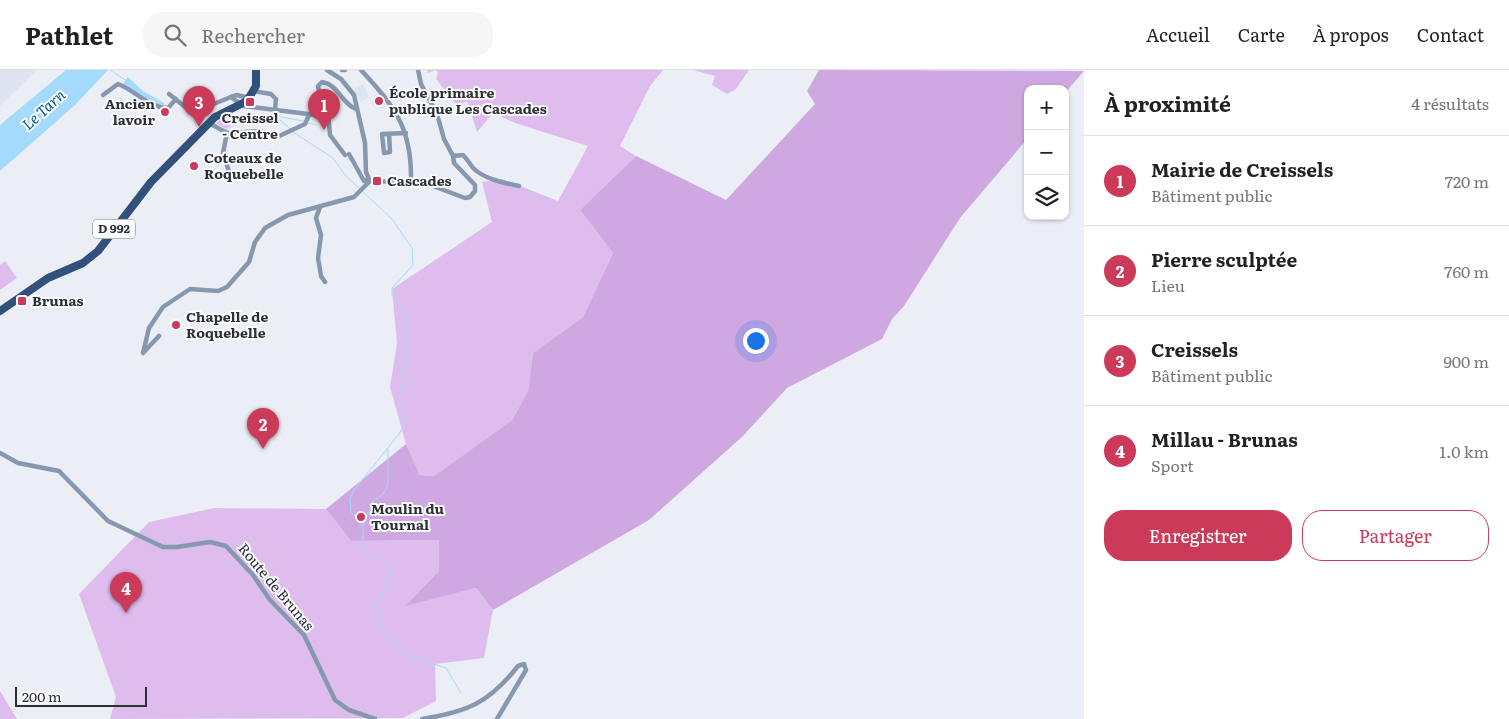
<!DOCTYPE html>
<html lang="fr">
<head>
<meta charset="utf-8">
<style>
  body { margin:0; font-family:Literata,serif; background:#f6f6f6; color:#222 }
  .controls { position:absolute; right:15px; top:15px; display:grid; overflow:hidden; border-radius:10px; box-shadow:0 1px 4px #0004 }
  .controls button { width:45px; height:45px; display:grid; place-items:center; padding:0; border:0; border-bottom:1px solid #e0e0e0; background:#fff; color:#222; font:25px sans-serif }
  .scale { position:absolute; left:15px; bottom:12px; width:132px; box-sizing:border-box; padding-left:5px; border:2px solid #2e2f32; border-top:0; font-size:14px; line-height:18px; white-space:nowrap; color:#2e2f32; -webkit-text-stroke:4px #fafbfe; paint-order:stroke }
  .you { position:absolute; left:755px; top:270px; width:18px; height:18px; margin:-12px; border:4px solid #fff; border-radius:50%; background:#1a73e8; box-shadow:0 0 0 8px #1a73e833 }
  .badge { display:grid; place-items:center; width:32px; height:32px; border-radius:50%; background:#cb3b59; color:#fff; font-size:16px; font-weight:700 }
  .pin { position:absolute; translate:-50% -41px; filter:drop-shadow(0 1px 2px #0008) }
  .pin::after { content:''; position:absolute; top:26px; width:18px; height:15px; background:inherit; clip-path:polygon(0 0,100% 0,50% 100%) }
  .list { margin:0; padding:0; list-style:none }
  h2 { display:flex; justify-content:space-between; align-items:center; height:65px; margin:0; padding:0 20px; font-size:21px }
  h2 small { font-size:16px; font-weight:400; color:#767676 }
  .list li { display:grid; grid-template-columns:32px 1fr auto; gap:15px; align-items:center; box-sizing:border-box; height:90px; padding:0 20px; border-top:1px solid #e0e0e0 }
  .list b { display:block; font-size:19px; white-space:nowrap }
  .list p { margin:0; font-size:16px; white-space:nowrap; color:#767676 }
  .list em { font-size:16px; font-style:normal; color:#767676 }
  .actions { display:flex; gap:10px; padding:15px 20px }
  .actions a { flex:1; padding:11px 0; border:1px solid #cb3b59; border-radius:20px; text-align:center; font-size:18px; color:#cb3b59 }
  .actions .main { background:#cb3b59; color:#fff }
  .icon { flex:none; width:28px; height:28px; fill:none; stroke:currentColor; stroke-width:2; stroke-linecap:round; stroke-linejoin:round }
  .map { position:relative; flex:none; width:1084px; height:649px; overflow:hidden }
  header { display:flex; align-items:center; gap:30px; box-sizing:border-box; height:70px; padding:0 25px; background:#fff; border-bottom:1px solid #e0e0e0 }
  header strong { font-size:24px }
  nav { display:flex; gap:28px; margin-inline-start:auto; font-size:18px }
  .search { width:350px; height:45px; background:#f6f6f6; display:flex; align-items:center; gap:12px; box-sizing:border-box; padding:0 18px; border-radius:20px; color:#767676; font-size:19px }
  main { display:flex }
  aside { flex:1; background:#fff }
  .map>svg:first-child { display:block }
</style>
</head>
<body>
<header>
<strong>Pathlet</strong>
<div class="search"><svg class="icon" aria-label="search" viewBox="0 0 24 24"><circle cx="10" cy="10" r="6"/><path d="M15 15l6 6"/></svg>Rechercher</div>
<nav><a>Accueil</a><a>Carte</a><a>À propos</a><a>Contact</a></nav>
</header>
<main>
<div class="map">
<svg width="1084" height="649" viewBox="0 0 1084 649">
  <rect width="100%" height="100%" fill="#eceef6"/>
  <g fill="#e0e3f2">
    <polygon points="0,0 37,0 0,36"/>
    <polygon points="363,14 369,27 360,32 354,19"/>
    <polygon points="379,23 385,32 385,37 380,40 378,35 374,37 371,32 376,30 374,26"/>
  </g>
  <g fill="#debdee">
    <polygon points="427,0 663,0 650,16 620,76 636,86 580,140 613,183 583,247 533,283 528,321 512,350 434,406 420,405 406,374 390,317 397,273 392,219 492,152 482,112 502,109 558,131 588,76 515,53 493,43 477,62 467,31 457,36 436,9 438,2 435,0 428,3"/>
    <polygon points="693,0 749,0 736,19 727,24 712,15 715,6"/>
    <polygon points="231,42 238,50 226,59 216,53"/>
    <polygon points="5,191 17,208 0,220 0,195"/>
    <polygon points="214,438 326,439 351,471 439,470 439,501 406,535 476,518 493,540 484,588 435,594 436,631 403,648 110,649 116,627 79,524 149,452"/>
    <polygon points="0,621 17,649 0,649"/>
  </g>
  <polygon fill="#cfa8e2" points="819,0 1084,1 1065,23 1065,19 1028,19 1028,68 960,148 904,236 892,249 882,269 787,318 743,366 649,450 493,540 476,518 405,536 439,501 439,470 351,471 326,439 406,374 420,405 434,406 512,350 528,321 533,283 583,247 613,183 580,140 636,86 726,130 815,34 807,21"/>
  <g fill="#a4dafc">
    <polygon points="66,0 108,0 75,35 0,101 0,55"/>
    <polygon points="128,7 143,21 164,33 163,37 149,34 123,14"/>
  </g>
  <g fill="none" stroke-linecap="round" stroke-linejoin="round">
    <g stroke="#a4dafc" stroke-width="1">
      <polyline points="110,0 127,11"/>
      <polyline points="270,48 271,45 303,51"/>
      <polyline points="308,53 316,55"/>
      <polyline points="226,60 242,50 259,51 270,48 280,50 290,59"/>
      <polyline points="293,62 333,88 345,105 392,149 412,178 413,195 392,218 392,225 405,242 407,256 407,282 401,329 405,354 399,364 354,420 350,429 351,442 363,457 363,478 368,483 384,492 390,497 391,504 377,534 381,556 390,571 410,586 446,598 461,623"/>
      <polyline points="363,456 373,431 383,424 388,415 388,379"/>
    </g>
    <g stroke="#8698b0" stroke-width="4.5">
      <polyline points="327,0 341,9 354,25 365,73 366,102 370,111 425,113 465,128 470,127 475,121 475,115 454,93 453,86 444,69 437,44 421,14 418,0"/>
      <polyline points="342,0 345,0"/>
      <path d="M361,0C395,37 412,58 411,111"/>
      <polyline points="252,21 271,24 276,29 275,39"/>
      <polyline points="169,24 189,40 196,41 231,27"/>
      <path d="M103,25L118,14C137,21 146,37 168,38L176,29"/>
      <polyline points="245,27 237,25 231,27 243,36 316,45 322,39"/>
      <path d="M322,39L318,16L322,12C338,14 342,34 356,39"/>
      <polyline points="322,39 328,42 330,65 345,85"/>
      <polyline points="209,53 227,63 261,61 269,67 275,68 305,54 309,45"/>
      <polyline points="227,63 223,83 230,105"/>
      <polyline points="389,64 390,82 384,83 382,64 406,63"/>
      <polyline points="349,84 364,111 368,109"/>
      <path d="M453,86L463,85C467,89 470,94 473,98C484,109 504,113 519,116"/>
      <polyline points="320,137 316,148 321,165 318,188 321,206 325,212"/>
      <polyline points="159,266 143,283 149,258 163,237 190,219 218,221 227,217 249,192 255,172 265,158 288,145 354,127 370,111"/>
      <polyline points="0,383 18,393 59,401 108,451 163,477 177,477 210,472 226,476 253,505 270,530 304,565 335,630 349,640 375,649"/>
      <path d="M422,649C467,642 489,633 518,596L524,594L526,600L497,649"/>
    </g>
    <polyline stroke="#32517a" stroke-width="8" points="0,241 48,208 83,193 98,181 151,112 215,47 245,32 250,26 256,16 256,0"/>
  </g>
  <g fill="#cb3b59" stroke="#fafbfe" stroke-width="2">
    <circle cx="379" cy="31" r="5"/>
    <rect x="245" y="27" width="10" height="10" rx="2.5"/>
    <circle cx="165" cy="42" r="5"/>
    <circle cx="194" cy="96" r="5"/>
    <rect x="372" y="106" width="10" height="10" rx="2.5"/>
    <rect x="17" y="226" width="10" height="10" rx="2.5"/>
    <circle cx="176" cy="255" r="5"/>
    <circle cx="361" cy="447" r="5"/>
  </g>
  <g text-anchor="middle" stroke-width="4" stroke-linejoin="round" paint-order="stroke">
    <rect fill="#fafbfe" stroke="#6b6c6f" stroke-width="1" x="93" y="149.5" width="42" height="19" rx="4"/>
    <g font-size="12" font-weight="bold" fill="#2e2f32">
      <text x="114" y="163">D 992</text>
    </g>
    <g font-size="14" font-weight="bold" fill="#2e2f32" stroke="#fafbfe" text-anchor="start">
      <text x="389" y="28">École primaire<tspan x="389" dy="16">publique Les Cascades</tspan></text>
      <text x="155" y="39" text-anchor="end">Ancien<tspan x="155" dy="16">lavoir</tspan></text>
      <text x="250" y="53" text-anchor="middle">Creissel<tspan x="250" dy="16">- Centre</tspan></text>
      <text x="204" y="93">Coteaux de<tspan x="204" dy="16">Roquebelle</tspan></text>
      <text x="387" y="116">Cascades</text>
      <text x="32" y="236">Brunas</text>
      <text x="186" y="252">Chapelle de<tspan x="186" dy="16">Roquebelle</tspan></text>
      <text x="371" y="444">Moulin du<tspan x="371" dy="16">Tournal</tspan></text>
    </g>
    <g font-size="14" fill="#2e2f32" stroke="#fafbfe">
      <text transform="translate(276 517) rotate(50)" y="5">Route de Brunas</text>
    </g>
    <g font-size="15" font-style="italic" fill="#025d85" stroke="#fafbfe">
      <text transform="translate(44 40) rotate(-42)" y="5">Le Tarn</text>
    </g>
  </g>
</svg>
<div class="controls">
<button>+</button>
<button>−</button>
<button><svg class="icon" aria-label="layers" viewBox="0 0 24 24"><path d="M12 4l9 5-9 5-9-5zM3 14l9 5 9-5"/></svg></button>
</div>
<div class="scale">200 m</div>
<div class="you"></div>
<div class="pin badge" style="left:324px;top:60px">1</div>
<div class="pin badge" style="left:263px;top:379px">2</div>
<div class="pin badge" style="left:199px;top:57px">3</div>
<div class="pin badge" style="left:126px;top:543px">4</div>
</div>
<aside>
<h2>À proximité<small>4 résultats</small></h2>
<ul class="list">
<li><span class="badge">1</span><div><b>Mairie de Creissels</b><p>Bâtiment public</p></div><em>720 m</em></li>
<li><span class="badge">2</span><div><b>Pierre sculptée</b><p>Lieu</p></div><em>760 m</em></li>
<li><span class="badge">3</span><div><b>Creissels</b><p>Bâtiment public</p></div><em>900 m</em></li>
<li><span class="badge">4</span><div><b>Millau - Brunas</b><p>Sport</p></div><em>1.0 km</em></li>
</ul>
<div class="actions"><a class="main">Enregistrer</a><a>Partager</a></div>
</aside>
</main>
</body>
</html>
